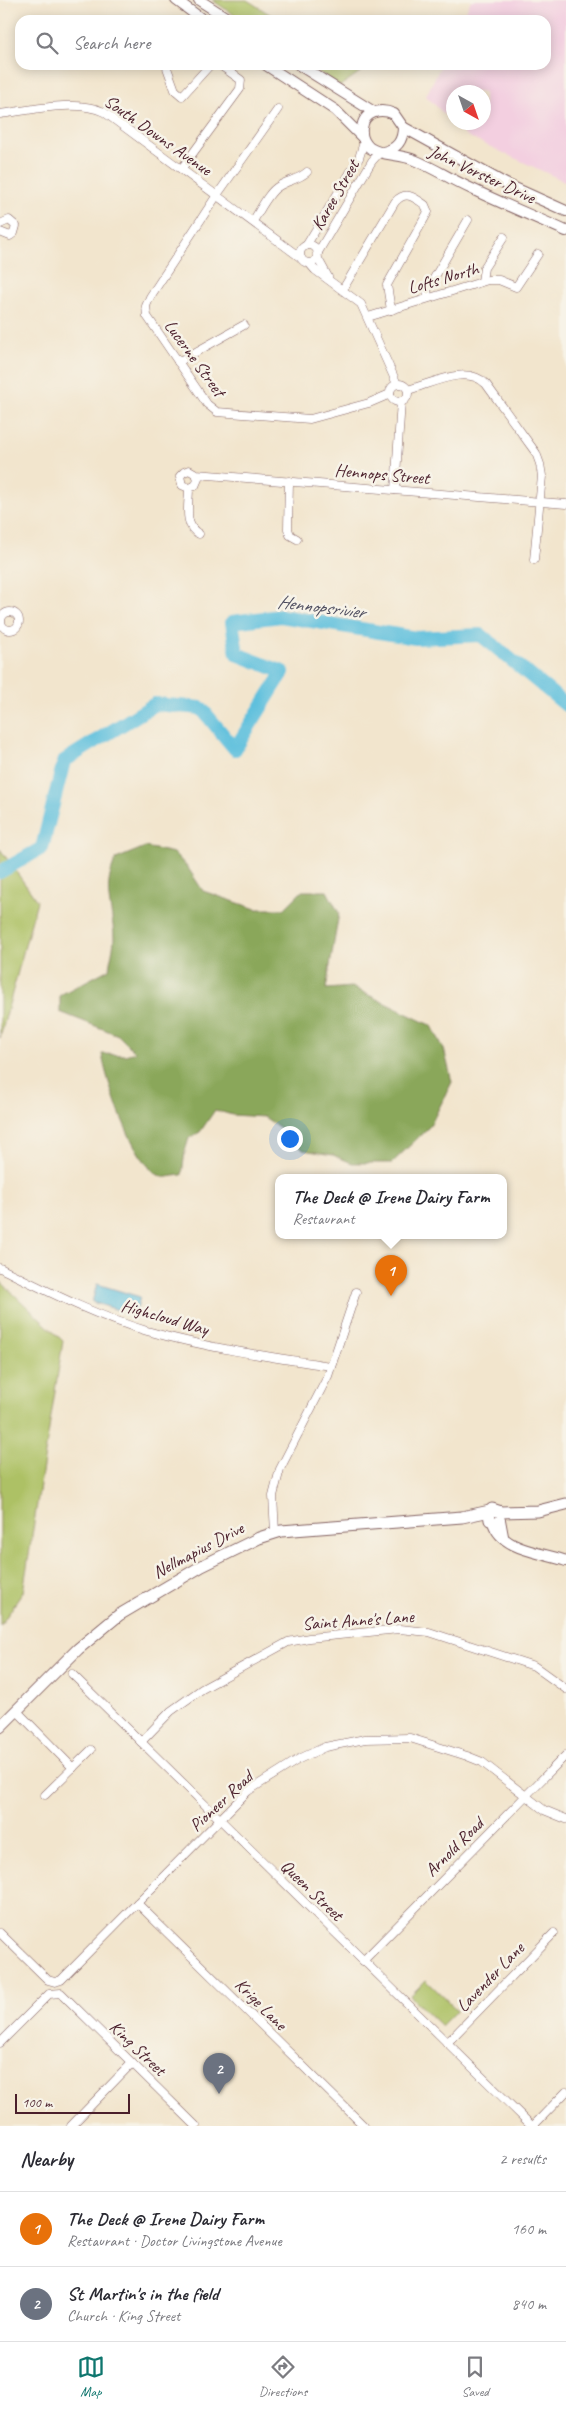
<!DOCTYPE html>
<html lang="en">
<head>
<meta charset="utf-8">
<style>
  body { margin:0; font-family:Caveat,sans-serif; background:#f2f2f3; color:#2b2b33 }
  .compass { position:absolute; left:446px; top:85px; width:45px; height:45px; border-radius:50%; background:#fff; box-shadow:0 2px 12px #0003; rotate:140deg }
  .scale { position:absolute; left:15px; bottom:12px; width:115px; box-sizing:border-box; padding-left:5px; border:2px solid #4a1f2b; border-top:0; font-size:14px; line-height:18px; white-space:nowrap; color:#4a1f2b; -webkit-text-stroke:4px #f7f3e8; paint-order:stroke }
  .you { position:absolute; left:289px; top:1138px; width:18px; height:18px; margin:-12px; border:4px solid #fff; border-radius:50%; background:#1a73e8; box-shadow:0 0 0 8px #1a73e833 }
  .badge { display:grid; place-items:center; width:32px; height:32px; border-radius:50%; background:#0f766e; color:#fff; font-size:16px; font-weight:700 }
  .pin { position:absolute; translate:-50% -41px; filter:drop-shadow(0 1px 2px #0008) }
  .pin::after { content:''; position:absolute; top:26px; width:18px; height:15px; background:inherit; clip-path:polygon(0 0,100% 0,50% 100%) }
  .popup { position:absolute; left:275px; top:1174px; width:232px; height:65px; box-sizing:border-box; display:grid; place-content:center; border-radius:10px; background:#fff; filter:drop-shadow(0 1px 4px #0005); font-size:16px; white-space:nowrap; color:#7c7c81 }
  .popup b { font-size:19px; color:#2b2b33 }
  .popup::after { content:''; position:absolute; left:50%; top:100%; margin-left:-10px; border:10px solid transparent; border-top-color:#fff }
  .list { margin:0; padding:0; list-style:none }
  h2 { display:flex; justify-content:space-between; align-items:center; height:65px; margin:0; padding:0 20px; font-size:21px }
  h2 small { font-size:16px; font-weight:400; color:#7c7c81 }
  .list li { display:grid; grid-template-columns:32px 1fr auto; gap:15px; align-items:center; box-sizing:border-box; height:75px; padding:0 20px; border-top:1px solid #e1e1e2 }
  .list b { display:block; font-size:19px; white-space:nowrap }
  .list p { margin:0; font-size:16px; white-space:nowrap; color:#7c7c81 }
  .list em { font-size:16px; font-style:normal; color:#7c7c81 }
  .icon { flex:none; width:28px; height:28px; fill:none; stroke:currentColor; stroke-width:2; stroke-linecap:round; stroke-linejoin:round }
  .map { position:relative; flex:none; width:566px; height:2126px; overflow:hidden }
  .search { position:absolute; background:#fff; box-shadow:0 2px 12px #0003; left:15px; right:15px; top:15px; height:55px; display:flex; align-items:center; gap:12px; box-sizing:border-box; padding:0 18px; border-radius:15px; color:#7c7c81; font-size:19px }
  .sheet { height:215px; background:#fff }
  nav { display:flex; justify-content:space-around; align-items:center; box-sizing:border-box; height:70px; border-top:1px solid #e1e1e2; background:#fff; font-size:14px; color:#7c7c81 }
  nav a { display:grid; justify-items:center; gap:2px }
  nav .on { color:#0f766e }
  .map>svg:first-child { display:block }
</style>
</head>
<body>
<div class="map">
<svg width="566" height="2126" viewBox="0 0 566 2126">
  <rect width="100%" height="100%" fill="#f7f3e8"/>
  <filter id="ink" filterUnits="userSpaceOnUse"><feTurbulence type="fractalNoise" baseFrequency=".02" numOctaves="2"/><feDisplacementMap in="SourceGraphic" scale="10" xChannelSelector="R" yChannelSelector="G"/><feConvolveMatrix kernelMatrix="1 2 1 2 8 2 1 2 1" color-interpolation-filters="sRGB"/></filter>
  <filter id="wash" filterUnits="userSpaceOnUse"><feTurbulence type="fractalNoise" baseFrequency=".0096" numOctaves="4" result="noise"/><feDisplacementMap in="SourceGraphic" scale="20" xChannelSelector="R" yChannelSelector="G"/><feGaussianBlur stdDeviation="1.12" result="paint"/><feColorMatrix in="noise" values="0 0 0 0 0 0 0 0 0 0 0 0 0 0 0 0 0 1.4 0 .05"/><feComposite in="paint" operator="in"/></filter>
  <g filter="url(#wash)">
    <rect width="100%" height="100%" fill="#f2e5cd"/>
    <path fill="#f3cfe0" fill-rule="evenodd" d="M471,0H566V182L465,135L426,96L441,65H546V20H462ZM454,92H484V122H454Z"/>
    <g fill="#adc165" stroke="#7c7048">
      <polygon points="212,0 247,0 279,20 242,20"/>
      <polygon points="308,65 370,65 340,86"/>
      <polygon points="0,849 37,901 0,1038"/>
      <polygon points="0,1281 63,1341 23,1592 0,1626"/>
      <polygon points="426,1980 457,2010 441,2026 410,1996"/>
    </g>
    <path fill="#8aa75a" stroke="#6a6342" d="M145,847L174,853L188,868L203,891L256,909H284L302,891H327L339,913L326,989L352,987L432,1026L444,1049L452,1082L430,1126L392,1163H352L333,1155L303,1150L285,1131L264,1117L232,1115L215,1110L200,1132L189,1138L185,1151L182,1175C176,1175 168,1178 163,1177C135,1169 106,1081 102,1054L125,1055L135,1052L118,1035L60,1012V995L109,969C110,959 114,948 114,938C113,906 101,891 116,859Z"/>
    <polygon fill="#5ec0dd" stroke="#547084" points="97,1284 140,1297 135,1315 92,1302"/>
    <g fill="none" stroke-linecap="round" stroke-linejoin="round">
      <polyline stroke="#5ec0dd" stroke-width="14" points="0,872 42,848 64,761 155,704 201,708 235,749 283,672 237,654 232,622 281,616 416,638 481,635 566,705"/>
    </g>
  </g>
  <g filter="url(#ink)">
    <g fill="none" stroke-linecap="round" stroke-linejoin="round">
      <defs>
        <g id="minor">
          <polyline points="166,65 175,90 182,96 210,65"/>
          <polyline points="278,109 217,195 150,297 146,306 147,316 207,404 217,412 310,419 369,403 390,394"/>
          <path d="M0,114C31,110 76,99 104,112L301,258"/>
          <polyline points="182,168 240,89 241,80 220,65"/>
          <path d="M253,221C260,211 268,192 279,186C288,180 298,180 307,172"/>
          <polyline points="0,224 9,220 16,226 14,233 10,236 0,232"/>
          <circle cx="309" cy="254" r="9"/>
          <polyline points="306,246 359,158 364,142"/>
          <polyline points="317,254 372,161 380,152"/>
          <polyline points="317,257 328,277"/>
          <polyline points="309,263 315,270 361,304 397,384"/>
          <polyline points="482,281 484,268 504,237"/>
          <path d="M343,289L395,202C406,190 414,197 425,205L428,212L387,285L391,310"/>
          <polyline points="428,297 427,290 430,285 468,220"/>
          <polyline points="368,317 488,280 499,280 516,287 538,254"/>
          <polyline points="178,362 244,325"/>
          <circle cx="399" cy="393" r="9"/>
          <path d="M408,390C431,384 466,364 486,384L536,453L540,464L542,476L534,560"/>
          <polyline points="196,474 198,479 195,486 189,488 182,485 180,476 184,472 189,470 196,474 566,504"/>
          <polyline points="289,481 288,529 290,535 297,539"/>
          <path d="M189,488C189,504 183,526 199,534"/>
          <polyline points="395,490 401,401"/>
          <circle cx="10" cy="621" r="9"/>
          <path d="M0,1268C47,1291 96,1316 147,1331C207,1348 270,1357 331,1366"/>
          <polyline points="275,1532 273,1496 280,1469 328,1376 356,1292"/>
          <polyline points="72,1674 532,2126"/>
          <polyline points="16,1710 73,1768"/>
          <polyline points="141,1742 171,1711 202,1689 288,1642 309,1638 399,1629 429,1632 534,1666 566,1689"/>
          <polyline points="45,1795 91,1750"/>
          <polyline points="137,1903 364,2126"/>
          <polyline points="0,1933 48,1980 55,1982 61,1980 248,1791 299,1759 325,1747 365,1739 410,1738 467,1756 482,1762 544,1810 566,1819"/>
          <polyline points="363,1961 566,1755"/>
          <polyline points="0,2043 49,1994 61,1993 196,2126"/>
          <polyline points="447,2043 554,1933"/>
          <polyline points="71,2126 132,2063"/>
          <polyline points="533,2126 566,2092"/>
        </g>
        <g id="tertiary">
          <polyline points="176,0 203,20"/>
          <polyline points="199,0 230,20"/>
          <polyline points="266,65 335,110 362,137"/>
          <polyline points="299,65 374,112"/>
          <polyline points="403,127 506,184 566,211"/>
          <path d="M383,152C397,149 403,141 403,127L394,114C381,108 364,111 362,128C361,136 364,143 370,148C382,156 401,154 414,160C434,168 452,180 472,189C503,204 535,217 566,231"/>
          <polyline points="500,1520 503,1536"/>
          <path d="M493,1522C501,1551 542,1552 566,1561"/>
        </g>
        <g id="secondary">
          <polyline points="490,1520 489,1513 492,1509 501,1512 538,1511 566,1504"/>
          <polyline points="0,1727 78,1649 119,1615 202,1566 259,1538 281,1531 462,1517 490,1511"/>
        </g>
      </defs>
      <use href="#minor" stroke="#856464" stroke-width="9"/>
      <use href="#tertiary" stroke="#856464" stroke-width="12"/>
      <use href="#secondary" stroke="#856464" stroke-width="13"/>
      <use href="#minor" stroke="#fff" stroke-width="8"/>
      <use href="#tertiary" stroke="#fff" stroke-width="10"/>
      <use href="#secondary" stroke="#fff" stroke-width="11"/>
    </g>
  </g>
  <g text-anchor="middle" stroke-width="5" stroke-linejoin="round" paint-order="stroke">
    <g font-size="18" fill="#4a1f2b" stroke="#f7f3e8">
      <text transform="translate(158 135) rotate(35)" y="6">South Downs Avenue</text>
      <text transform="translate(482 174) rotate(25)" y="6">John Vorster Drive</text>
      <text transform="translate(335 195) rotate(-60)" y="6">Karee Street</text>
      <text transform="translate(443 278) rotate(-16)" y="6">Lofts North</text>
      <text transform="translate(195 358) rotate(54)" y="6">Lucerne Street</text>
      <text transform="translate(382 474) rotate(5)" y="6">Hennops Street</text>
      <text transform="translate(165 1317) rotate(16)" y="6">Highcloud Way</text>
      <text transform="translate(198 1550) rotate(-28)" y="6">Nellmapius Drive</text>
      <text transform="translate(358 1620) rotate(-4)" y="6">Saint Anne's Lane</text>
      <text transform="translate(221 1801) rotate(-43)" y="6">Pioneer Road</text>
      <text transform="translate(454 1847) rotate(-45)" y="6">Arnold Road</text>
      <text transform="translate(312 1890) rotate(44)" y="6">Queen Street</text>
      <text transform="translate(490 1977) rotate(-46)" y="6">Lavender Lane</text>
      <text transform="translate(261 2004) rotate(45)" y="6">Krige Lane</text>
      <text transform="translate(138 2048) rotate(44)" y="6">King Street</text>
    </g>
    <g font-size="19" font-style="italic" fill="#504f60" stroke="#f7f3e8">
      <text transform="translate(321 606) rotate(7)" y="7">Hennopsrivier</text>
    </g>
  </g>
</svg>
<svg class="compass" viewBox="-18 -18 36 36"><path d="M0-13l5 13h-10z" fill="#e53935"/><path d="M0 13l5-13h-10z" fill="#7c7c81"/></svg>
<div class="scale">100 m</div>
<div class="you"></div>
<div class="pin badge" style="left:391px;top:1296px;background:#e8710a">1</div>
<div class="popup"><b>The Deck @ Irene Dairy Farm</b>Restaurant</div>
<div class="pin badge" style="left:219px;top:2094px;background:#6b7280">2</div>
<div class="search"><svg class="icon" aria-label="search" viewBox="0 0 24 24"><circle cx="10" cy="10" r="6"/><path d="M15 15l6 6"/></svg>Search here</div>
</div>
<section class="sheet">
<h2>Nearby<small>2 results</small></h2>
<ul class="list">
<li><span class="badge" style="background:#e8710a">1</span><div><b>The Deck @ Irene Dairy Farm</b><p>Restaurant · Doctor Livingstone Avenue</p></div><em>160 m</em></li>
<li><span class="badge" style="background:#6b7280">2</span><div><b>St Martin's in the field</b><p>Church · King Street</p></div><em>840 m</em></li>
</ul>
</section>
<nav>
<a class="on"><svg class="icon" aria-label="map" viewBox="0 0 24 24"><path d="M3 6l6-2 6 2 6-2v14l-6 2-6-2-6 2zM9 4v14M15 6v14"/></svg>Map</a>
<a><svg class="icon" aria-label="directions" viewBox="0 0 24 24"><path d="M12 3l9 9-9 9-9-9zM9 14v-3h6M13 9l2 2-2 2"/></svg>Directions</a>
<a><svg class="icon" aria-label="saved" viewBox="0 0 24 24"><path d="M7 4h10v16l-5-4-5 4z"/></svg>Saved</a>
</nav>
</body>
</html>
